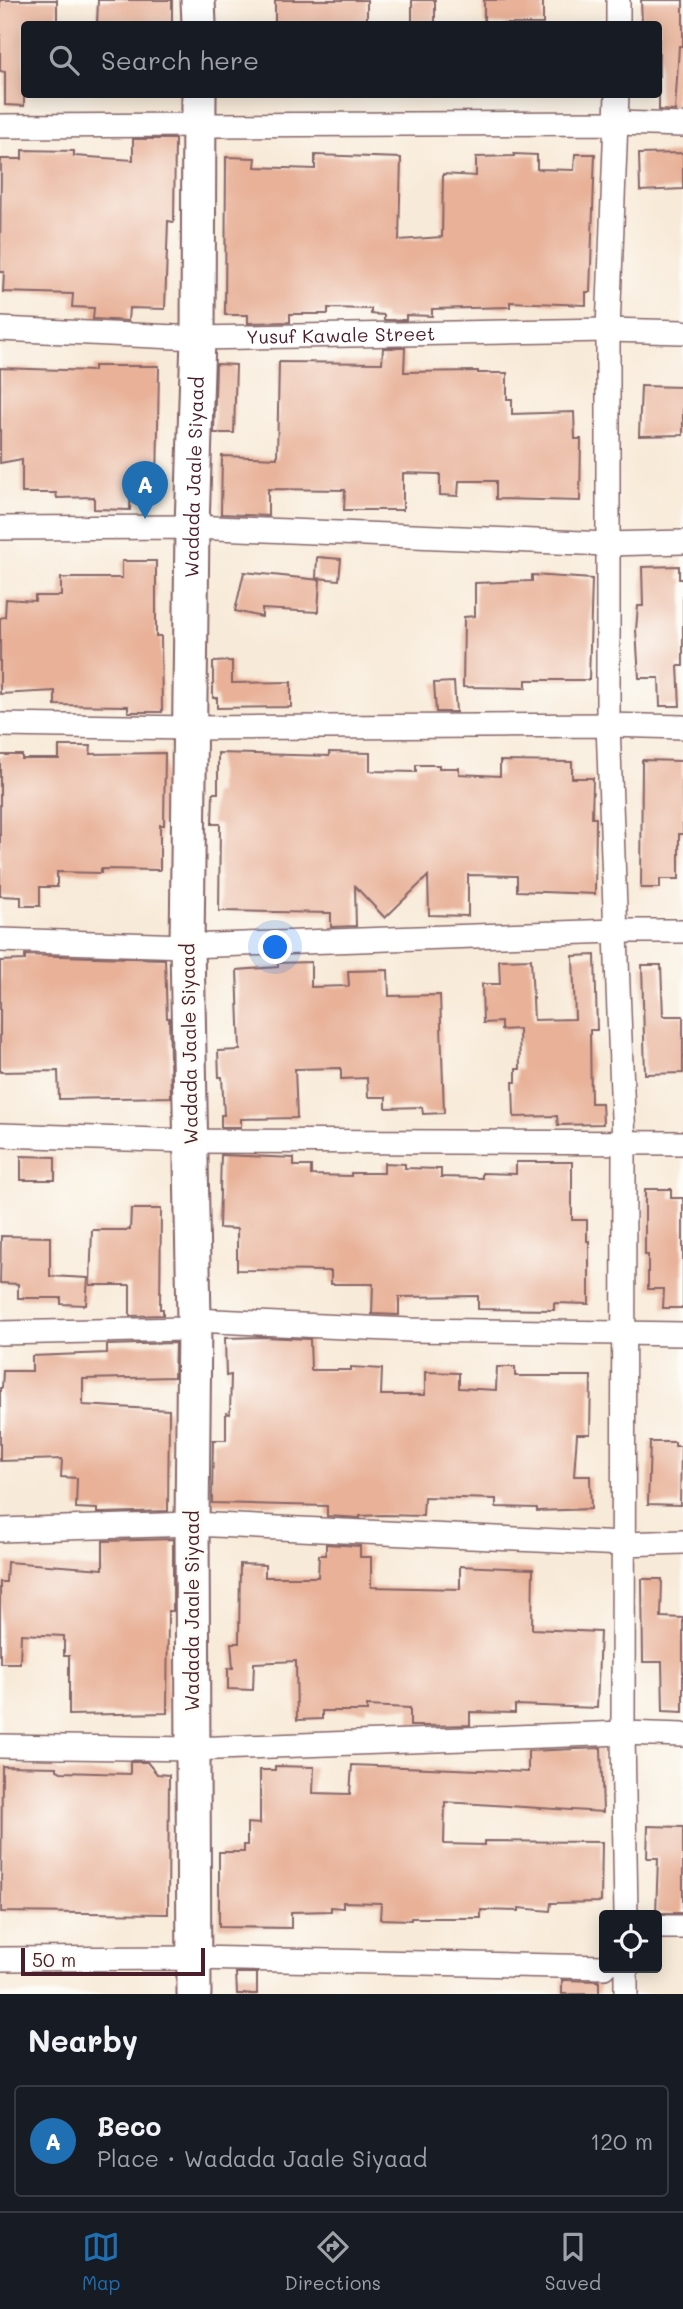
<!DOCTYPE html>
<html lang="en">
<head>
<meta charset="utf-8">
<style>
  body { margin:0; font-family:Mali,sans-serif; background:#20242c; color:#f1f3f6 }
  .controls { position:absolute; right:21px; bottom:21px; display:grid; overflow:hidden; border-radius:7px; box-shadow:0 4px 18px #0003 }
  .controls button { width:63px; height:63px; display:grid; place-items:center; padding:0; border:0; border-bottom:2px solid #363941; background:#171b24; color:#f1f3f6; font:35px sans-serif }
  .scale { position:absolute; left:21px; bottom:18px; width:184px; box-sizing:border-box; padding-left:7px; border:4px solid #4a1f2b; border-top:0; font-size:19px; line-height:24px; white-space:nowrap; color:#4a1f2b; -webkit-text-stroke:5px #fdfcf7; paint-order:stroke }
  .you { position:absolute; left:276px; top:948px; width:24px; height:24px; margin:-18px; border:5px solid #fff; border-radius:50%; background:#1a73e8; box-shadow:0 0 0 10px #1a73e833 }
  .badge { display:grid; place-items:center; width:46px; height:46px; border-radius:50%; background:#1f6fb2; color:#fff; font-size:23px; font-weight:700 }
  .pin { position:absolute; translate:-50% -58px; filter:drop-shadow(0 2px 4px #0008) }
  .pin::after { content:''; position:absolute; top:37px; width:24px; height:21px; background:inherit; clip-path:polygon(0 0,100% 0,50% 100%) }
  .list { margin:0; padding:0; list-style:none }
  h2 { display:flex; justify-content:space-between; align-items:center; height:91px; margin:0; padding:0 28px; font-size:30px }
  h2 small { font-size:23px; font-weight:400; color:#9ea1a6 }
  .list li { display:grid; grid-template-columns:46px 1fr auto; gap:21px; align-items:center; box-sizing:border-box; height:112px; margin:0 14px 14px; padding:0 14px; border:2px solid #363941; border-radius:7px }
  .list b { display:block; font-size:26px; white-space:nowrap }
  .list p { margin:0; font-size:23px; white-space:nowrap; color:#9ea1a6 }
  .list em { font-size:23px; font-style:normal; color:#9ea1a6 }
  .icon { flex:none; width:38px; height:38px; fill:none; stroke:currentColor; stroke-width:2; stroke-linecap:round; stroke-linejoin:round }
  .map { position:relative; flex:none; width:683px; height:1994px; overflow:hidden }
  .search { position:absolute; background:#171b24; box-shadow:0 4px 18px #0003; left:21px; right:21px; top:21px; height:77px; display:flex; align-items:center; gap:18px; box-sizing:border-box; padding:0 24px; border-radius:7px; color:#9ea1a6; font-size:26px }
  .sheet { height:217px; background:#171b24 }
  nav { display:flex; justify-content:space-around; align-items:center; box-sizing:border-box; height:98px; border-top:2px solid #363941; background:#171b24; font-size:19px; color:#9ea1a6 }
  nav a { display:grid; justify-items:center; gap:4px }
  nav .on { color:#1f6fb2 }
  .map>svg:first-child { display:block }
</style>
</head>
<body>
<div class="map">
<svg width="683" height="1994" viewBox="0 0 683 1994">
  <rect width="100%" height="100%" fill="#fdfcf7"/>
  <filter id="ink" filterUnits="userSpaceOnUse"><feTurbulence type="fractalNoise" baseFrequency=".0143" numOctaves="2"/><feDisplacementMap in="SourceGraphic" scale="14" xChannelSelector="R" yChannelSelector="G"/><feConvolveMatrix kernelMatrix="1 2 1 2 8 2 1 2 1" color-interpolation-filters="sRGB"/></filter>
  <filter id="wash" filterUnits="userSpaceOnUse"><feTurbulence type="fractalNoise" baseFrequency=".00686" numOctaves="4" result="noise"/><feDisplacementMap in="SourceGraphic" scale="28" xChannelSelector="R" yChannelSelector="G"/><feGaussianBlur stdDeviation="1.57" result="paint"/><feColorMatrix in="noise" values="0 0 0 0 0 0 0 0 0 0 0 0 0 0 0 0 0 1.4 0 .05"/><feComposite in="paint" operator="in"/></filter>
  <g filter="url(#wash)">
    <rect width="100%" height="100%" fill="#f8ead8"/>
    <g id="blocks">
      <g fill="#e8b198">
        <polygon points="0,0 57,0 57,24 24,24 24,106 5,105 5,72 0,71"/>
        <polygon points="98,0 172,0 172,24 97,24"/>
        <rect x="275" y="0" width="92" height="24"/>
        <rect x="412" y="0" width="23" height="23"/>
        <rect x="484" y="0" width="59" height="24"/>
        <polygon points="641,0 683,0 683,46 679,46 675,111 659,110 659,24 642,24"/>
        <polygon points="133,139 175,139 174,222 168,221 165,309 129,308 128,321 93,319 94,308 72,307 73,294 3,292 4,272 0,272 1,159 22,159 22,150 74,151 74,156 133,160"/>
        <polygon points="683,153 683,189 640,191 639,154"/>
        <polygon points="514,154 537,155 537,169 574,170 575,154 595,154 590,292 586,292 586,305 510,302 510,307 432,309 432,316 406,315 406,320 384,320 384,315 371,314 371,309 328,308 328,314 290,314 290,322 248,323 248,315 225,315 226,157 256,158 255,167 315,169 315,155 401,158 399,240 442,237 443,174 476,176 476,157 514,156"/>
        <polygon points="383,348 405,348 404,372 478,371 478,373 507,373 507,399 512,399 512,414 574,412 575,439 581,439 580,501 496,499 496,481 459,481 458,496 440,495 440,474 403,473 403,510 344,510 345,490 268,489 268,516 221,514 222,456 277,458 279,362 382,363"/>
        <polygon points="216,364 236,365 234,433 214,433"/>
        <polygon points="94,366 159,366 157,487 131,487 130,510 94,509 94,497 57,498 56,493 22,493 22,459 0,463 0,368 94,371"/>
        <polygon points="641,386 683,387 683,435 639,436"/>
        <polygon points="317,557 341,559 339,580 316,578"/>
        <polygon points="122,561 156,561 156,636 161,636 162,712 128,712 128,706 55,705 55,691 0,694 0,618 5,617 6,599 35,601 35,596 61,596 61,578 122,578"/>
        <polygon points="679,566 679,579 683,579 683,666 678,666 680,706 660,706 659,678 639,678 636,630 638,606 643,606 642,567"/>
        <polygon points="244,572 320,580 318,612 262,609 262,617 235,611"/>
        <polygon points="532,575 592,579 589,680 526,680 526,688 463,687 464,617 475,616 475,583 532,581"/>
        <polygon points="232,661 232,683 291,682 291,707 217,708 217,698 213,698 213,662"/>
        <polygon points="454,682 456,712 436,712 434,683"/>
        <polygon points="59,746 91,746 90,754 165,753 164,825 160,825 160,870 101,869 101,873 57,872 57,887 40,887 40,906 21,906 21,897 0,896 0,755 22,755 22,759 59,759"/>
        <polygon points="329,752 370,753 370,771 416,772 416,765 439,765 439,768 459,768 459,774 500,776 500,761 572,762 572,778 593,778 592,818 596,818 595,894 517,891 517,876 468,875 468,916 429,915 428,876 385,918 355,886 356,926 331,927 331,913 219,911 220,824 212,824 213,793 218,793 218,753 329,756"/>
        <polygon points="642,760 682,761 683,834 679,834 679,879 660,879 660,888 641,888"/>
        <polygon points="25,955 165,959 167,1018 169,1018 171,1097 59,1099 58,1071 0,1072 0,961 25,960"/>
        <polygon points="595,955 597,1030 590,1030 591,1103 602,1103 603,1124 558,1125 557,1116 514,1117 513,1082 516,1082 516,1069 520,1069 519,1029 501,1030 501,1022 483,1023 482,984 500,984 499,960 531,959 534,1020 575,1019 573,956"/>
        <polygon points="311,962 311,987 349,986 348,971 388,970 389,996 440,995 444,1113 423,1114 422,1107 386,1108 386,1097 368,1097 367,1078 341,1079 341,1068 295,1069 297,1118 241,1119 241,1127 221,1127 221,1115 224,1115 222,1077 219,1077 218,1051 240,1050 237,970 278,967 278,963"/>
        <polygon points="642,965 661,965 663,1016 683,1016 683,1073 645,1074"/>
        <polygon points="221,1155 294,1158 294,1166 311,1166 311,1175 351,1176 351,1173 384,1173 384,1163 405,1164 405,1168 441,1169 441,1177 482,1178 482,1173 516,1174 516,1162 572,1162 572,1220 587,1220 587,1241 589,1241 589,1304 554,1303 554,1310 478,1309 478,1296 399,1297 399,1315 372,1314 373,1284 331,1284 331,1271 237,1270 237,1229 219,1228"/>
        <polygon points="21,1156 55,1157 55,1180 21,1180"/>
        <polygon points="645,1189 671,1189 671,1198 683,1198 683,1308 663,1308 664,1289 648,1289 648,1255 645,1255"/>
        <polygon points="131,1209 161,1209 160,1309 163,1309 163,1315 130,1316 130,1285 90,1285 92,1230 130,1230"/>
        <polygon points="1,1236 50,1237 50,1276 88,1278 86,1305 61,1304 61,1298 18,1298 18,1284 0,1283"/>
        <polygon points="263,1337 310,1339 311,1370 351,1370 351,1367 382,1369 381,1395 425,1395 425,1372 459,1373 459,1388 496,1390 497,1367 515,1367 515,1376 591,1376 590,1434 577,1434 574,1476 590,1476 591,1509 537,1511 537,1508 496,1507 496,1499 424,1497 423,1516 383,1515 360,1516 360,1518 327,1516 327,1506 212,1503 213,1440 226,1440 226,1413 230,1414 231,1375 226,1376 225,1338"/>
        <polygon points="175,1343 174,1377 83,1379 83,1405 169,1410 168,1511 103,1513 97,1513 97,1509 76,1508 77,1478 61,1477 62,1459 0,1461 0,1388 2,1388 3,1371 32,1371 32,1356 107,1353 107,1345"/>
        <polygon points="650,1442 675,1442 675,1446 681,1446 680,1505 648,1504"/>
        <polygon points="173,1539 173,1611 168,1611 167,1713 69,1715 69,1656 64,1656 64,1636 21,1634 20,1663 0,1663 0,1582 6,1582 7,1562 103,1569 103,1541"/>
        <polygon points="326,1544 360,1546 360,1557 371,1557 371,1587 460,1589 460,1566 533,1569 532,1629 600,1632 597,1708 515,1705 515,1713 470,1712 470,1725 424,1726 410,1726 410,1708 367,1706 367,1711 322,1711 322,1719 297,1720 296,1661 254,1663 253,1690 228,1689 228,1668 233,1668 231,1643 239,1643 240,1564 265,1565 265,1577 318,1577 319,1555 326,1555"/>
        <polygon points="642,1579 662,1579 661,1617 683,1618 683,1712 663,1711 662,1662 643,1662"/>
        <polygon points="601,1748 603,1812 445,1802 444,1844 484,1845 484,1841 602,1842 601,1902 551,1903 550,1911 519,1908 519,1911 481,1910 481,1918 411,1918 411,1920 380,1919 381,1903 343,1902 343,1908 331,1907 331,1911 291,1912 291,1928 219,1927 219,1852 244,1852 244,1845 247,1845 247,1823 260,1824 260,1770 275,1770 275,1766 314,1767 313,1793 350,1794 352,1765 528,1772 528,1751"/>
        <polygon points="130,1762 147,1762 157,1774 169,1775 168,1914 1,1912 2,1766 57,1767 57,1770 61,1772 130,1774"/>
        <polygon points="648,1826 683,1827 683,1913 656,1913 658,1858 647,1858"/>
        <polygon points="236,1973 257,1973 257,1994 237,1994"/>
        <polygon points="562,1980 599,1981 599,1994 562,1994"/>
      </g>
    </g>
  </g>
  <g filter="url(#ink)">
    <use href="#blocks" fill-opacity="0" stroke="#876668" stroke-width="2"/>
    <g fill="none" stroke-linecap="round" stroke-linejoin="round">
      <defs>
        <g id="minor">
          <polyline points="618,0 618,24"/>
          <polyline points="617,94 608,330 608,725 624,1143 623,1733 626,1915"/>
          <polyline points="0,126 617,123 683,125"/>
          <path id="s1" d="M0,329L198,338L608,330L683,332"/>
          <polyline points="0,528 192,527 607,544 683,542"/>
          <polyline points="0,725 191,728 608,725 683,727"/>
          <polyline points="0,940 187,946 616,931 683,931"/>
          <polyline points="0,1135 191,1141 683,1143"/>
          <polyline points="0,1333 185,1329 194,1320 410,1330 683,1334"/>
          <polyline points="0,1530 192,1524 623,1544 683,1542"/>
          <polyline points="0,1746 192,1749 623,1733 683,1735"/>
          <polyline points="657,1927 683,1927"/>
          <polyline points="0,1959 194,1958 604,1967"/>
          <polyline points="626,1994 626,1968"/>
        </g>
        <g id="secondary">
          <polyline points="198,0 199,24"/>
          <path id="s2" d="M194,1994L192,1524L194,1320L187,946L192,527L198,338L199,94"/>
        </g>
      </defs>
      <use href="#minor" stroke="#876668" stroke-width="26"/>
      <use href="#secondary" stroke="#876668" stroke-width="37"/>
      <use href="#minor" stroke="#fff" stroke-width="23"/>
      <use href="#secondary" stroke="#fff" stroke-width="33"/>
    </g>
  </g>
  <g text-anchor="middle" stroke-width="7" stroke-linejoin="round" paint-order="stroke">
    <g font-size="19" fill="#4a1f2b" stroke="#fdfcf7">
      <text dy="7" stroke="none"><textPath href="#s1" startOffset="341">Yusuf Kawale Street</textPath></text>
      <text dy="7" stroke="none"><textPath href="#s2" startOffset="1517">Wadada Jaale Siyaad</textPath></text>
      <text transform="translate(189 1044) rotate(-91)" y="7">Wadada Jaale Siyaad</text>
      <text transform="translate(192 1611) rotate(-90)" y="7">Wadada Jaale Siyaad</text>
    </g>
  </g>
</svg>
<div class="controls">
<button><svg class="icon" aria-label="locate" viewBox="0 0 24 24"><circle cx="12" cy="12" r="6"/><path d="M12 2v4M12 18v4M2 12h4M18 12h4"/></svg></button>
</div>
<div class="scale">50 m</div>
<div class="you"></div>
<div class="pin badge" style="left:145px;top:519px">A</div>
<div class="search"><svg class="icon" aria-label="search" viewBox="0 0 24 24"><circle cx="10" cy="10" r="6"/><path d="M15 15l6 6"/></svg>Search here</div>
</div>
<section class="sheet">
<h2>Nearby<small></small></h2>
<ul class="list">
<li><span class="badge">A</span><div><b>Beco</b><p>Place · Wadada Jaale Siyaad</p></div><em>120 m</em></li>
</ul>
</section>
<nav>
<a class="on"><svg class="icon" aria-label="map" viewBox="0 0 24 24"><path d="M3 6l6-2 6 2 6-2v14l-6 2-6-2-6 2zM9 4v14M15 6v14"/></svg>Map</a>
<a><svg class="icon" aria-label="directions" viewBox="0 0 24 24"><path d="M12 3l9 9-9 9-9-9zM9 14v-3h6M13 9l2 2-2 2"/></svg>Directions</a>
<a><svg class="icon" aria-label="saved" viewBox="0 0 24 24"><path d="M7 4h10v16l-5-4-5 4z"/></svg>Saved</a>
</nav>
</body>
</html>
